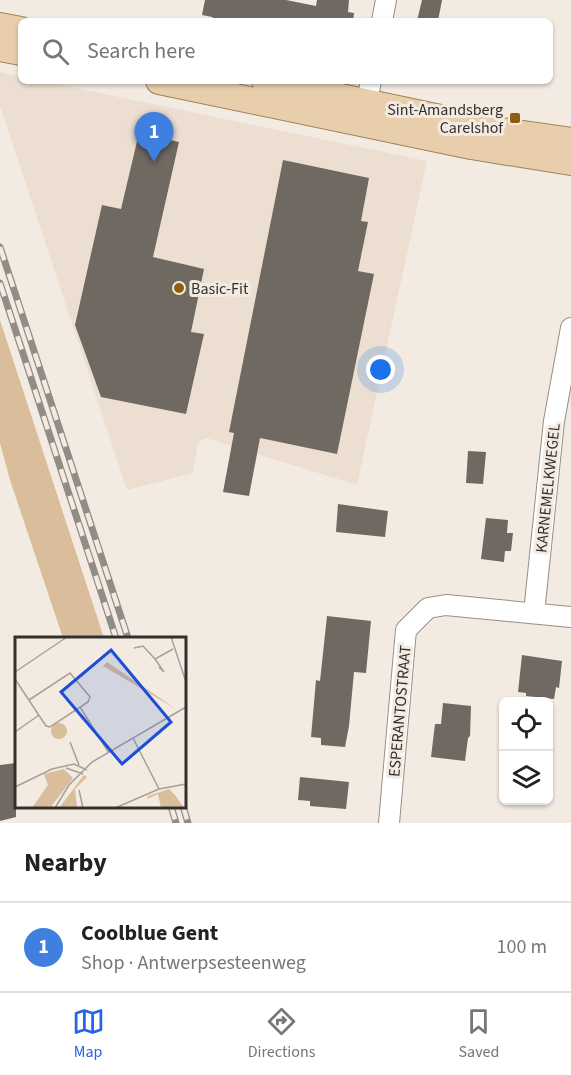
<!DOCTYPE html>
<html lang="en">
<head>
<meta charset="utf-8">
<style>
  body { margin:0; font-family:"Source Sans 3",sans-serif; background:#f6f6f6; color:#222 }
  .controls { position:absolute; right:18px; bottom:18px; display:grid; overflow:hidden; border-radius:9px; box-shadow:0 2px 4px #0004 }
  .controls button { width:54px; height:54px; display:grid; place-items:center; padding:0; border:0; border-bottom:2px solid #e0e0e0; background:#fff; color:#222; font:30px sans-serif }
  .you { position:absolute; left:381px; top:370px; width:21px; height:21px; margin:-15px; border:4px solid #fff; border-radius:50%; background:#1a73e8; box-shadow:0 0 0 9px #1a73e833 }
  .badge { display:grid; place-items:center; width:39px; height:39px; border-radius:50%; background:#2563eb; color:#fff; font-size:20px; font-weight:700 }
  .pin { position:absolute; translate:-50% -50px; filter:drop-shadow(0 2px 3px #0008) }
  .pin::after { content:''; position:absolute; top:32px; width:21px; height:18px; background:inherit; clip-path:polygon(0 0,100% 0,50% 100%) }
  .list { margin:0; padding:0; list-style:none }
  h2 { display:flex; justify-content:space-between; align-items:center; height:78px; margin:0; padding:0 24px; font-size:26px }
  h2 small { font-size:20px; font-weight:400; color:#767676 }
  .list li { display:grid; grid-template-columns:39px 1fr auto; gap:18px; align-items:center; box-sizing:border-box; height:90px; padding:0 24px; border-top:2px solid #e0e0e0 }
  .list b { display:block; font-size:22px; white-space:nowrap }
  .list p { margin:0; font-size:20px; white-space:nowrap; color:#767676 }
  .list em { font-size:20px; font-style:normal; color:#767676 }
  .icon { flex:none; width:33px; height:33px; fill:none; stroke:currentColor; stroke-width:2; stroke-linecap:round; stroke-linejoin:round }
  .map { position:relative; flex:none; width:571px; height:823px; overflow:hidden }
  .search { position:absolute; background:#fff; box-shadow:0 2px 4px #0004; left:18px; right:18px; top:18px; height:66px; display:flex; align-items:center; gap:15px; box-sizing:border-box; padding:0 21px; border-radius:9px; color:#767676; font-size:22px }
  .sheet { height:168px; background:#fff }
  nav { display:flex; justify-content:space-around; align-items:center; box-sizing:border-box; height:84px; border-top:2px solid #e0e0e0; background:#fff; font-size:16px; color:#767676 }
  nav a { display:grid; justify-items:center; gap:3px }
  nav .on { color:#2563eb }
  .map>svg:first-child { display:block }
</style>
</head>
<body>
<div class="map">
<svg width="571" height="823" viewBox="0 0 571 823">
  <rect width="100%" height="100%" fill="#f3ebe2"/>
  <polygon fill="#ecdfd1" points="0,72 21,77 21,81 42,81 427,161 357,485 206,438 198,442 193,473 127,490 0,106"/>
  <polygon fill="#dabd9b" points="0,320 104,638 63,638 10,480 0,443"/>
  <g fill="#706961">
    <polygon points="205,0 286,0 316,6 317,0 349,0 348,12 354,13 353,21 217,21 212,17 202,15"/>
    <polygon points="422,0 442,0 438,21 417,21"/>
    <polygon points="139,133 179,142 153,257 204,269 191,332 204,334 186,414 101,397 75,325 102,205 121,209"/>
    <polygon points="283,160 369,178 361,221 368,222 358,271 374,274 337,454 260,438 249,496 223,492 234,433 229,432"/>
    <polygon points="468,451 486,452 483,484 466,483"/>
    <polygon points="338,504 388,511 385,537 336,532"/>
    <polygon points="486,518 508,520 507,533 513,533 511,551 505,551 504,562 481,559"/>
    <polygon points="327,616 371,621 366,673 354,672 349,726 345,747 321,745 321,738 311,737 316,680 320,681"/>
    <polygon points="522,655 562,661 559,688 556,687 554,699 526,696 526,693 518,692"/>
    <polygon points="443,703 471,706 470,736 468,738 465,761 431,757 435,724 441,724"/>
    <polygon points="16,763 16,817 0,821 0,765"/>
    <polygon points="300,777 349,782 346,809 310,806 310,801 298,800"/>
  </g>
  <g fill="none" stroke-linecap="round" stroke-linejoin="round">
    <defs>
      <g id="minor">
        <polyline points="382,21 386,0"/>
        <polyline points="356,108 367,102 371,81"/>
        <polyline points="534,613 554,421 571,328"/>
        <polyline points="389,823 406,630 428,608 446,605 571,617"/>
      </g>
      <g id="major">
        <polyline points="0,26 21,30"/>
        <polyline points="0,48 21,52"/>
        <polyline points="159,81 471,146 571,162"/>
        <polyline points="265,81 502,131 571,141"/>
      </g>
    </defs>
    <use href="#minor" stroke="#978f87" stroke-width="22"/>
    <use href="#major" stroke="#a0825b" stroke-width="28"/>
    <use href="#minor" stroke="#fff" stroke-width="20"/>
    <use href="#major" stroke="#e9ceac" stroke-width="26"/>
    <defs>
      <g id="rail">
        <polyline points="0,247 128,638"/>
        <polyline points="0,283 116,638"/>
        <polyline points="171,806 176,823"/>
        <polyline points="183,806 188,823"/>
      </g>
    </defs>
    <use href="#rail" stroke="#918c85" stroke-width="7"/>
    <use href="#rail" stroke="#f3ebe2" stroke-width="4.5" stroke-dasharray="14" stroke-linecap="butt"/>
  </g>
  <g fill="#8f5d0b" stroke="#f3ebe2" stroke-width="2">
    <rect x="509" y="112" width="12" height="12" rx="3"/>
    <circle cx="179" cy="288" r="6"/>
  </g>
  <g text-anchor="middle" stroke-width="6" stroke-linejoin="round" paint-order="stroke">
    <g font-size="16" fill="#33302c" stroke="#f3ebe2" text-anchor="end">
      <text x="503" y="115">Sint-Amandsberg<tspan x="503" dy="18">Carelshof</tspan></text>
      <text x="191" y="294" text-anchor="start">Basic-Fit</text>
    </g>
    <g font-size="16" fill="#33302c" stroke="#f3ebe2">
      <text transform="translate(547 488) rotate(-84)" y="6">KARNEMELKWEGEL</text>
      <text transform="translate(399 711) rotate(-85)" y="6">ESPERANTOSTRAAT</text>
    </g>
  </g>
  <g transform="translate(15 637)">
    <rect width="171" height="171" fill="#f3ebe2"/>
    <path d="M92,25L120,44L161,72L88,29ZM36 94a8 8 0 1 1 16 0a8 8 0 1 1-16 0ZM49,132L58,141L35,171H17L33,148L29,137ZM69,138L72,140L60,152L62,170L44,171ZM154,152L160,158L169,171H146L143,157L132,162L133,159Z" fill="#dabd9b"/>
    <path fill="none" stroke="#a6a099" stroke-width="1.5" d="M156,0L171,45M119,11L128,9L140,22M144,30L149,35L140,22L158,12M0,35L52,0M0,42L31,89L35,90L73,65L75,60L55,36L14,63M65,70L94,116M0,95L24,78M118,101L144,152M55,105L64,128M51,131L68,137M0,150L37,132L59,127L72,133M64,153L68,171M40,171L54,148L77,125L171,70M100,171L144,152L171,147"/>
    <path fill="#1d4ed8" fill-opacity="0.15" stroke="#1d4ed8" stroke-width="3" d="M96,13L156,85L107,127L46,55Z"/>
    <rect width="171" height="171" fill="none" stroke="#33302c" stroke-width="3"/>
  </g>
</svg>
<div class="controls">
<button><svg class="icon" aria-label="locate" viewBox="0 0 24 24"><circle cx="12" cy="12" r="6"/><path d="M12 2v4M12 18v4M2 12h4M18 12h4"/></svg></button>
<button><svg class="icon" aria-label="layers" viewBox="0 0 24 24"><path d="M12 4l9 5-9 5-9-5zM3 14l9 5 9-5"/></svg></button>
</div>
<div class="you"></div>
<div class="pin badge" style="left:154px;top:162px;background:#3f7fe0">1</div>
<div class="search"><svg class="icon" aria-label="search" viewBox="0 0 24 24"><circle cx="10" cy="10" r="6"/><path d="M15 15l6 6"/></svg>Search here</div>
</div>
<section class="sheet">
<h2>Nearby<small></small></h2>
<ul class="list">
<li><span class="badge" style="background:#3f7fe0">1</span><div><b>Coolblue Gent</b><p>Shop · Antwerpsesteenweg</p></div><em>100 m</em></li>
</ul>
</section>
<nav>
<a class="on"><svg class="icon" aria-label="map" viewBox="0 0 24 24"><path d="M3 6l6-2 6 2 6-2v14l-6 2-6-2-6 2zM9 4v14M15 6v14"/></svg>Map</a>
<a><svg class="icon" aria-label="directions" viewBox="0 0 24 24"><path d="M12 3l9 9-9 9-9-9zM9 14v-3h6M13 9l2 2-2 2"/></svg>Directions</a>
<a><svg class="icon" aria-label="saved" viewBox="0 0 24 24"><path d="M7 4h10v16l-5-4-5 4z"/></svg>Saved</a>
</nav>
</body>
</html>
